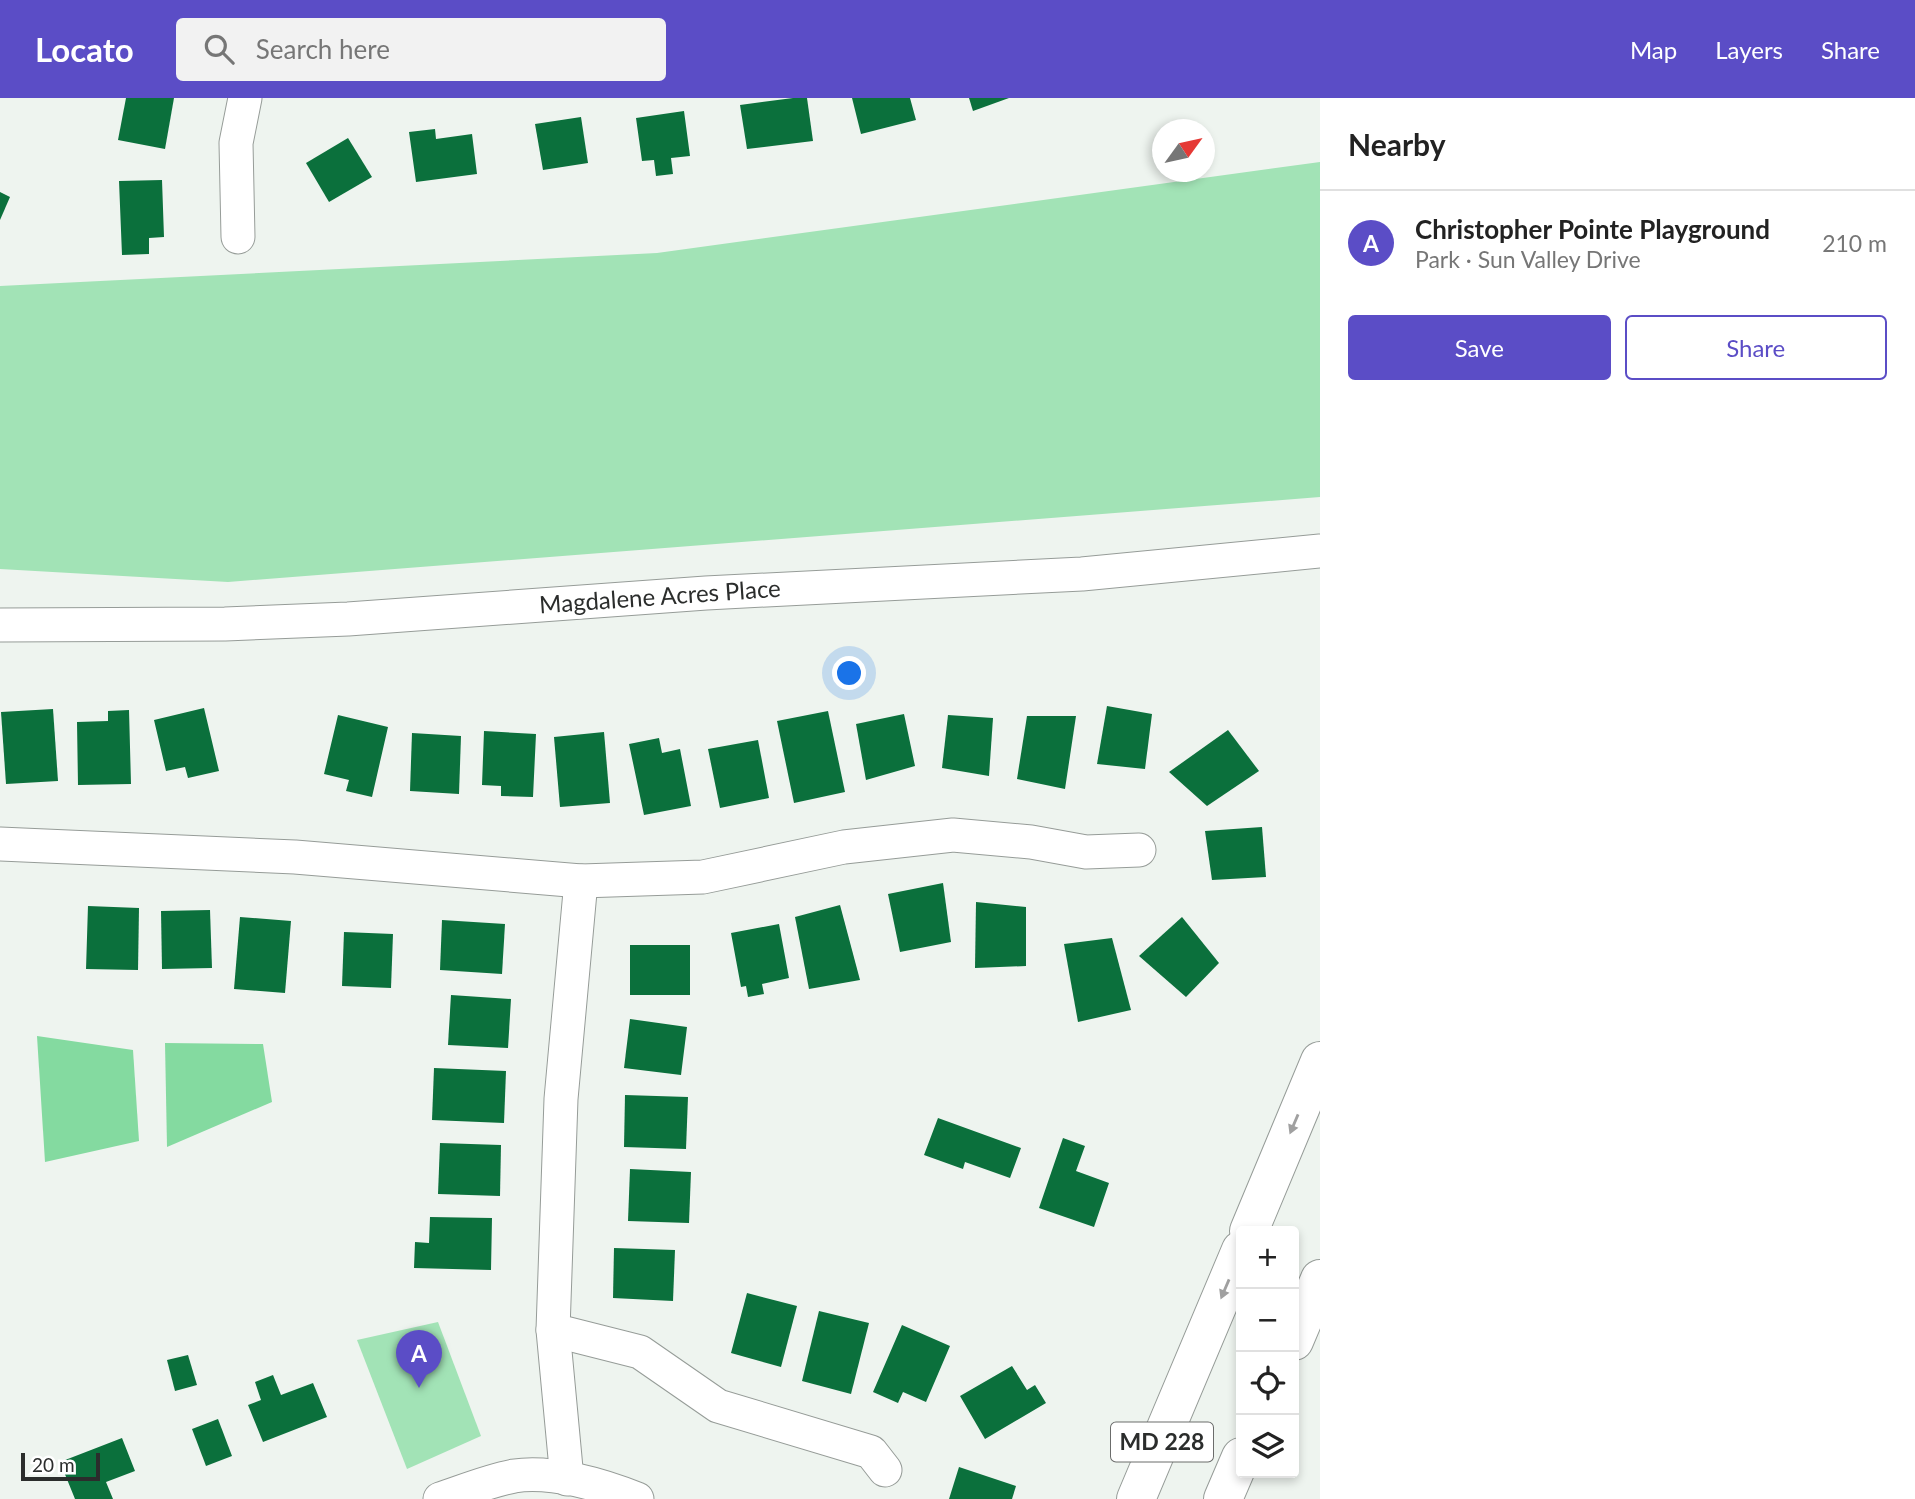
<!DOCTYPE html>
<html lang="en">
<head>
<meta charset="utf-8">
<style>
  body { margin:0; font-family:Lato,sans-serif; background:#f2f2f2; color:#222 }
  .controls { position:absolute; right:21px; bottom:21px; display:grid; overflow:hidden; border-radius:7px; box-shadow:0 4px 10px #0003 }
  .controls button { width:63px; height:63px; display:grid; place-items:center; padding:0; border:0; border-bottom:2px solid #e0e0e0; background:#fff; color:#222; font:35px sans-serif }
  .compass { position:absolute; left:1152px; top:21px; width:63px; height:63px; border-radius:50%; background:#fff; box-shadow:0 4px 10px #0003; rotate:57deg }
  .scale { position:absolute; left:21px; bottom:18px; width:79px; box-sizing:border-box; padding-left:7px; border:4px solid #2b2d2c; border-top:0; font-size:19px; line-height:24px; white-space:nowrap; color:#2b2d2c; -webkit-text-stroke:5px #fff; paint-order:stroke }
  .you { position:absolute; left:850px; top:576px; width:24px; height:24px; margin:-18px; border:5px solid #fff; border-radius:50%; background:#1a73e8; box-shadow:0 0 0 10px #1a73e833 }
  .badge { display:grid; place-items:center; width:46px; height:46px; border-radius:50%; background:#5b4dc6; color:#fff; font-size:23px; font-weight:700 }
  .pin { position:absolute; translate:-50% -58px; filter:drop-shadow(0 2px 4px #0008) }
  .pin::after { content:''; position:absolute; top:37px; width:24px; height:21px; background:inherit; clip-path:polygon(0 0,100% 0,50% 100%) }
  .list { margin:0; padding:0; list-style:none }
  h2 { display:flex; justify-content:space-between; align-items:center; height:91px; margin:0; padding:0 28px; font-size:30px }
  h2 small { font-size:23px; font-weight:400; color:#767676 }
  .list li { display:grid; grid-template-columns:46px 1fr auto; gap:21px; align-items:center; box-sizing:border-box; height:105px; padding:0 28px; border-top:2px solid #e0e0e0 }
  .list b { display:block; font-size:26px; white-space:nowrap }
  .list p { margin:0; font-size:23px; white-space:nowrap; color:#767676 }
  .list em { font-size:23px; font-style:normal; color:#767676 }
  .actions { display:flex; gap:14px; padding:21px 28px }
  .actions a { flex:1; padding:16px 0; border:2px solid #5b4dc6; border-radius:7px; text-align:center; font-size:24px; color:#5b4dc6 }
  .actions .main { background:#5b4dc6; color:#fff }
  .icon { flex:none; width:38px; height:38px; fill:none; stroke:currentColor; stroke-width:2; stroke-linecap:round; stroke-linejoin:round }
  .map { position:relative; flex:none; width:1320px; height:1401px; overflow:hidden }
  header { display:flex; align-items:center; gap:42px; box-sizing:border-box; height:98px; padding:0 35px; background:#5b4dc6; color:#fff }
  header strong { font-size:33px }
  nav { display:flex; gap:38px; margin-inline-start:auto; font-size:24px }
  .search { width:490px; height:63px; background:#f2f2f2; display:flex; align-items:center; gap:18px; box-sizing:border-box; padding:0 24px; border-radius:7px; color:#767676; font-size:26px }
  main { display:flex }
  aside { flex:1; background:#fff }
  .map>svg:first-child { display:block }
</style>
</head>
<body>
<header>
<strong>Locato</strong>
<div class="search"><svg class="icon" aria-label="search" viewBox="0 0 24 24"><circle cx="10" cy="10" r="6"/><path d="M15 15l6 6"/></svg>Search here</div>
<nav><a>Map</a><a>Layers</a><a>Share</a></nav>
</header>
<main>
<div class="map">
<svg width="1320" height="1401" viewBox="0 0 1320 1401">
  <rect width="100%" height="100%" fill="#eef4ef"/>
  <g fill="#a2e3b6">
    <polygon points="1320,64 1320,399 228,484 0,471 0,188 657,155"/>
    <polygon points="438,1224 481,1338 407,1371 357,1242"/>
  </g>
  <g fill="#84daa0">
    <polygon points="37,938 133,952 139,1043 45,1064"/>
    <polygon points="165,945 263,946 272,1004 167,1049"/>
  </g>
  <g fill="#0b703c">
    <polygon points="126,0 174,0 165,51 118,42"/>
    <polygon points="793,0 807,0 813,43 747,51 740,7"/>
    <polygon points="852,0 910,0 916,22 861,36"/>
    <polygon points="969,0 1009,0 973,13"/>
    <polygon points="684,13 690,58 671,60 673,76 656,78 654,62 642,63 636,20"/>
    <polygon points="581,19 588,65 543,72 535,26"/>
    <polygon points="435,31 436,41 472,36 477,76 416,84 409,34"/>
    <polygon points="348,40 372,79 329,104 306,65"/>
    <polygon points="162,82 164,139 149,140 149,156 122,157 119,83"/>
    <polygon points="0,94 10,99 0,122"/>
    <polygon points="1107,608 1152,616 1145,671 1097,666"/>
    <polygon points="204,610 219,673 188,680 185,669 166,673 154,622"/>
    <polygon points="53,611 58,683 6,686 1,614"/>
    <polygon points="129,612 131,686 78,687 77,624 108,623 108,613"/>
    <polygon points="828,613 845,694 794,705 777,623"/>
    <polygon points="904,616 915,668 866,682 856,626"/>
    <polygon points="338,617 388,629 372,699 346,693 349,682 324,676"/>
    <polygon points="948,617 993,620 989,678 942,670"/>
    <polygon points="1027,618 1076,618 1065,691 1017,681"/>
    <polygon points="1228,632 1259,673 1207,708 1169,674"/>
    <polygon points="484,633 536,636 533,699 501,698 501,688 482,687"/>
    <polygon points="604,634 610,705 560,709 554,639"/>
    <polygon points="412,635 461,638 459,696 410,693"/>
    <polygon points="659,640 662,655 680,651 691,708 644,717 629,646"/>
    <polygon points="758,642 769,700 720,710 708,651"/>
    <polygon points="1262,729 1266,779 1212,782 1205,733"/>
    <polygon points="943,785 951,844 900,854 888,796"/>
    <polygon points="976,804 1026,809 1026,868 975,870"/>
    <polygon points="840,807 860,882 809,891 795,819"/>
    <polygon points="88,808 139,810 138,872 86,871"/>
    <polygon points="210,812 212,870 162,871 161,813"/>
    <polygon points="240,819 291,823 285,895 234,891"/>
    <polygon points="1182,819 1219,865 1186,899 1139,858"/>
    <polygon points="442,822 505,826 502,876 440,872"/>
    <polygon points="779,826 789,880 762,886 764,896 748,899 746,888 741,889 731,835"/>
    <polygon points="344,834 393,836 391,890 342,888"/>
    <polygon points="1112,840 1131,912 1078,924 1064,846"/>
    <rect x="630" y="847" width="60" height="50"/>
    <polygon points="451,897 511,901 508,950 448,947"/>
    <polygon points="630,921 687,929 681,977 624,970"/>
    <polygon points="434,970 506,973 504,1025 432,1022"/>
    <polygon points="625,997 688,999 686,1051 624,1049"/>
    <polygon points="938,1020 1021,1050 1010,1080 965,1064 963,1071 924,1057"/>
    <polygon points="1063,1040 1085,1048 1076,1073 1109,1085 1094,1129 1039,1110"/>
    <polygon points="440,1045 501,1047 500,1098 438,1096"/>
    <polygon points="630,1071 691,1074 689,1125 628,1123"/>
    <polygon points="430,1119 492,1120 491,1172 414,1170 415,1144 429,1145"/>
    <polygon points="614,1150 675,1152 673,1203 613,1200"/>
    <polygon points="747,1195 797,1208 781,1269 731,1255"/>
    <polygon points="819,1213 869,1225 851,1296 802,1283"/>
    <polygon points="902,1227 950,1248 926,1304 903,1294 898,1305 873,1294"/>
    <polygon points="188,1257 197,1287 175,1293 167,1262"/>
    <polygon points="1012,1268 1027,1292 1035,1287 1046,1305 985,1341 960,1298"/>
    <polygon points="273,1277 281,1297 313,1285 327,1319 263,1344 248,1307 261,1302 255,1284"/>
    <polygon points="218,1321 232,1358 206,1368 192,1331"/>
    <polygon points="122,1340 135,1373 106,1384 113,1401 75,1401 60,1364"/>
    <polygon points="959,1369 1016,1388 1012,1401 949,1401"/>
  </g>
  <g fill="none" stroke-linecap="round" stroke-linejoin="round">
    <defs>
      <g id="minor">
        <polyline points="238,139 236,45 245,0"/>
        <polyline points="0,527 225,526 348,521 706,495 1082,476 1320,453"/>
        <polyline points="0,746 295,759 581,783 703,779 844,749 953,737 1031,744 1086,754 1139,752"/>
        <polyline points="553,1232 640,1254 718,1308 871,1354 885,1372"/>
        <polyline points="567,1381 553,1232 561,1001 581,783"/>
        <path d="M440,1401C464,1393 488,1383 514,1378C551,1372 603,1387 637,1401"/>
      </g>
      <g id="highway">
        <polyline points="1249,1133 1320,963"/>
        <polyline points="1294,1243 1320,1181"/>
        <polyline points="1136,1401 1241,1152"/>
        <polyline points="1223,1401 1241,1359"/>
      </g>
    </defs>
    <use href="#minor" stroke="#969c98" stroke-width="35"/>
    <use href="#highway" stroke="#969c98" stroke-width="40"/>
    <use href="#minor" stroke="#fff" stroke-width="33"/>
    <use href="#highway" stroke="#fff" stroke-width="38"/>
  </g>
  <defs><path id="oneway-solid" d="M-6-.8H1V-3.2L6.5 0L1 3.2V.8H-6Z" transform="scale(1.75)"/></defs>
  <g fill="#a0a0a0">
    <use href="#oneway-solid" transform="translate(1294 1026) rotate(113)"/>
    <use href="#oneway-solid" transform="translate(1225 1191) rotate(113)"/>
  </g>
  <g text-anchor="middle" stroke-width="7" stroke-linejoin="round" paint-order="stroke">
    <rect fill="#fff" stroke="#6b6c6b" stroke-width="2" x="1111" y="1324.5" width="102" height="39" rx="5"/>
    <g font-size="23" font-weight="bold" fill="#2b2d2c">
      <text x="1162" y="1352">MD 228</text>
    </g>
    <g font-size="24" fill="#2b2d2c" stroke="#fff">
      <text transform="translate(660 499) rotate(-4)" y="8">Magdalene Acres Place</text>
    </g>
  </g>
</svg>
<div class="controls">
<button>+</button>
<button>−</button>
<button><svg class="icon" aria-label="locate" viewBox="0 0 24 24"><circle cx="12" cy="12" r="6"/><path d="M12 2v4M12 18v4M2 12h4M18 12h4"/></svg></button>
<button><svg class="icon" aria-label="layers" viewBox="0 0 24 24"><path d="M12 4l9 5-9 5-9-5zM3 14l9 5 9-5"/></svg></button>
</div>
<svg class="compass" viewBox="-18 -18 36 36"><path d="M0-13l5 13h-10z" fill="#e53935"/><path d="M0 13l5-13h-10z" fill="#767676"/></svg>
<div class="scale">20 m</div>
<div class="you"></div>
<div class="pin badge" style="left:419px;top:1290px">A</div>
</div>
<aside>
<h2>Nearby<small></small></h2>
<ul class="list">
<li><span class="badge">A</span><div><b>Christopher Pointe Playground</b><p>Park · Sun Valley Drive</p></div><em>210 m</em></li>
</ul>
<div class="actions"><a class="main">Save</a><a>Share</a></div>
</aside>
</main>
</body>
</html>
